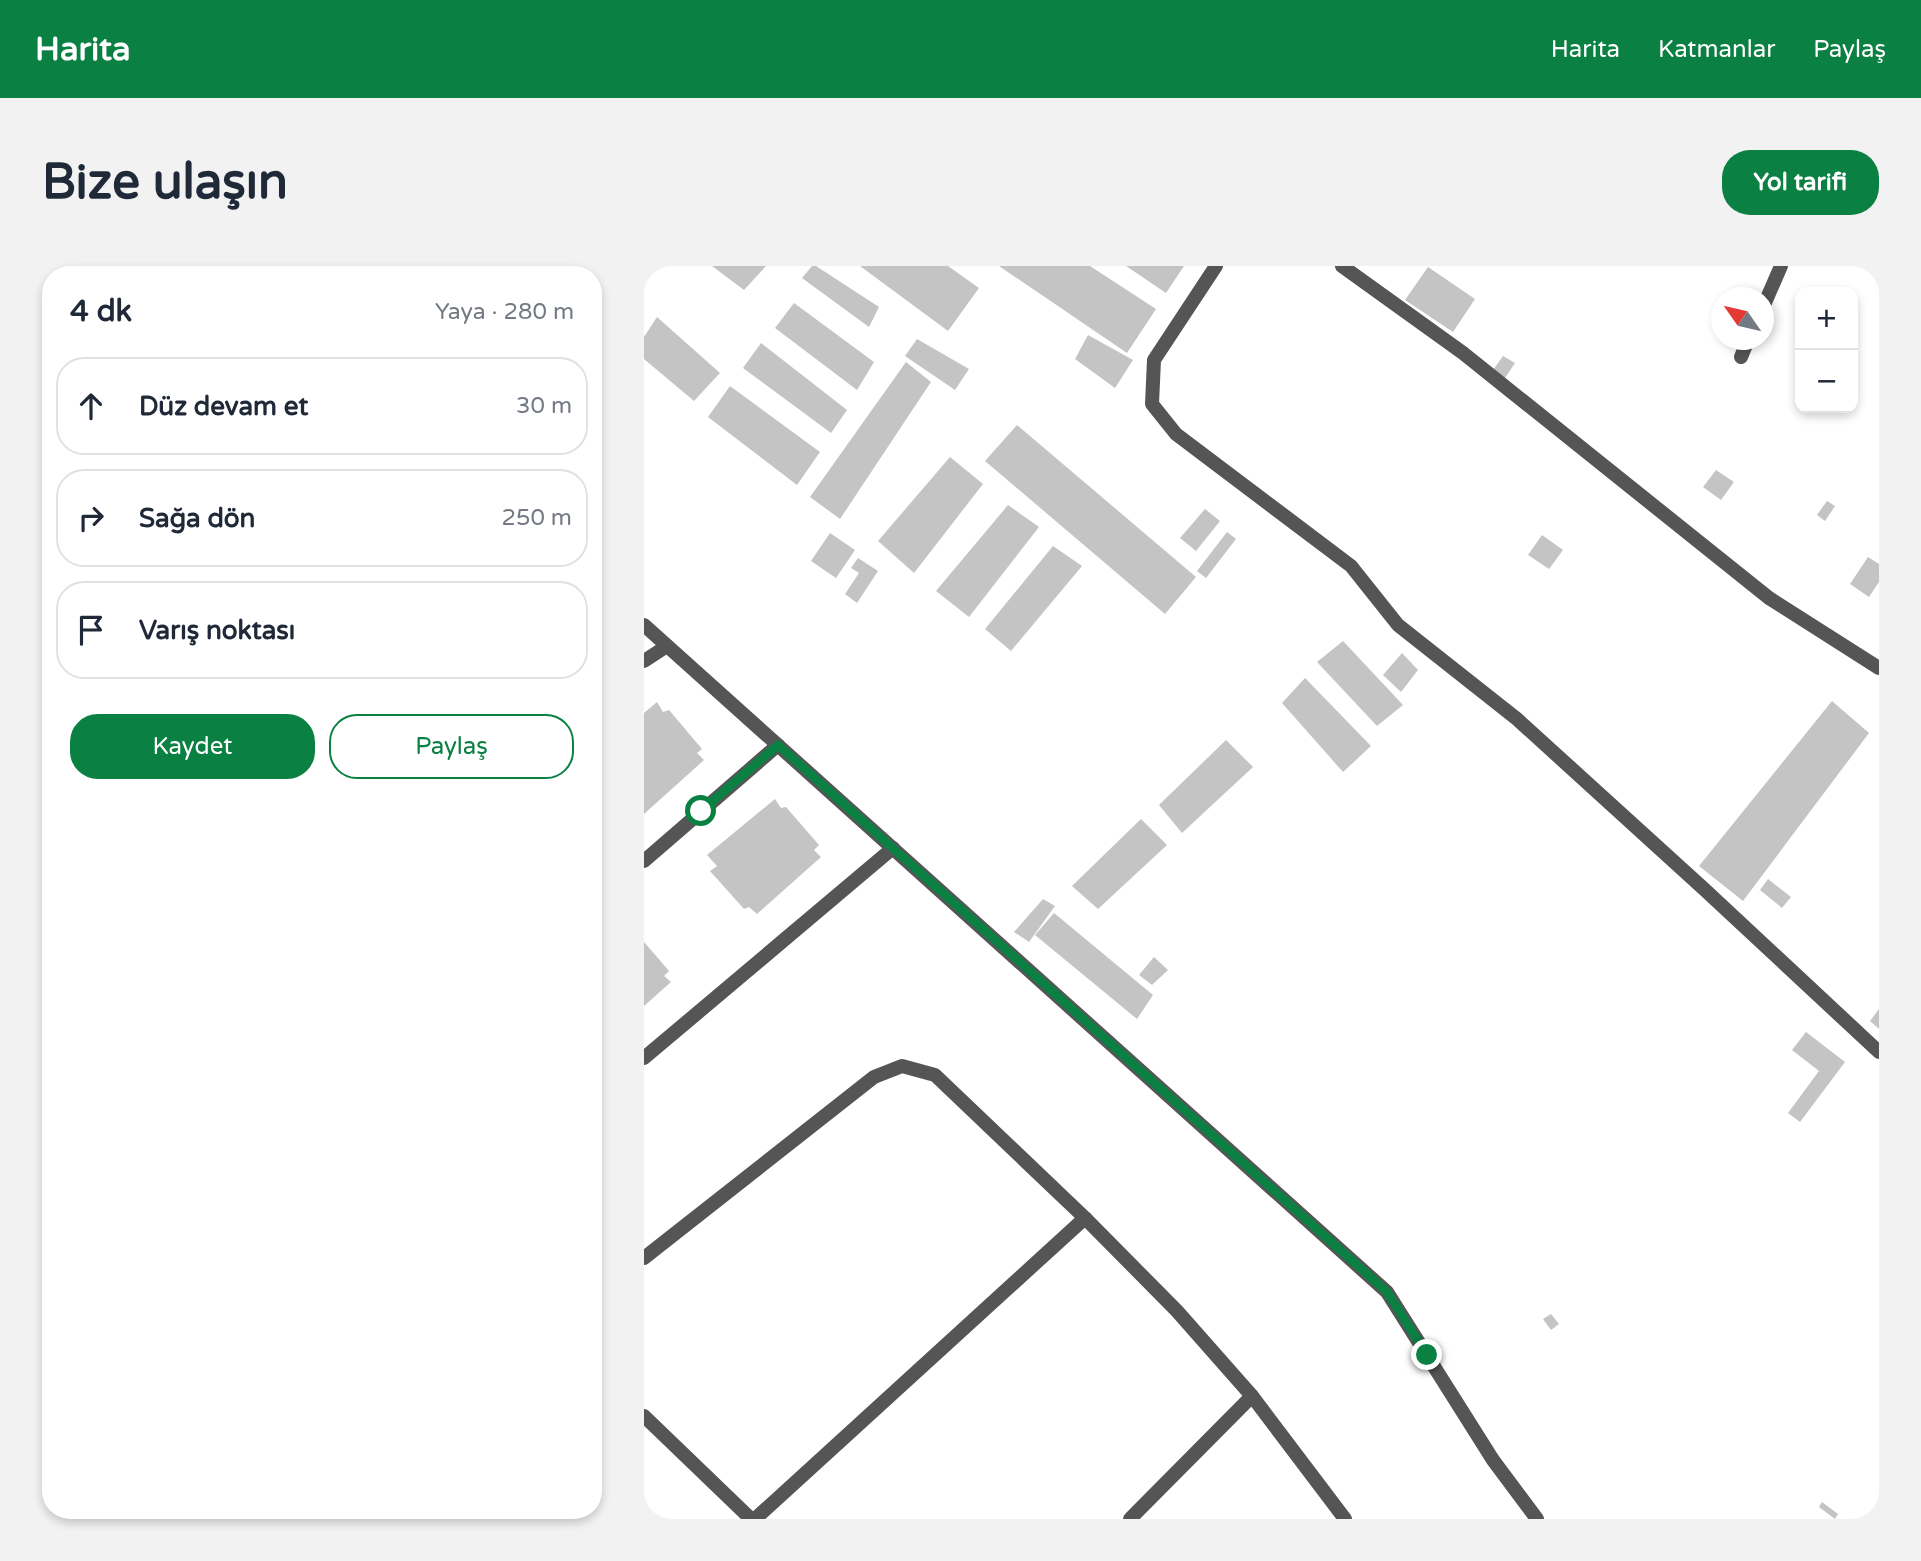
<!DOCTYPE html>
<html lang="tr">
<head>
<meta charset="utf-8">
<style>
  body { margin:0; font-family:"Varela Round",sans-serif; background:#f2f2f3; color:#1f2937 }
  .controls { position:absolute; right:21px; top:21px; display:grid; overflow:hidden; border-radius:14px; box-shadow:0 4px 10px #0003 }
  .controls button { width:63px; height:63px; display:grid; place-items:center; padding:0; border:0; border-bottom:2px solid #e0e1e3; background:#fff; color:#1f2937; font:35px sans-serif }
  .compass { position:absolute; left:1067px; top:21px; width:63px; height:63px; border-radius:50%; background:#fff; box-shadow:0 4px 10px #0003; rotate:304deg }
  .stop { position:absolute; width:21px; height:21px; margin:-16px; border:5px solid #0b8043; border-radius:50%; background:#fff }
  .stop.end { background:#0b8043; border-color:#fff; box-shadow:0 2px 7px #0008 }
  .list { margin:0; padding:0; list-style:none }
  h2 { display:flex; justify-content:space-between; align-items:center; height:91px; margin:0; padding:0 28px; font-size:30px }
  h2 small { font-size:23px; font-weight:400; color:#747a83 }
  .list li { display:grid; grid-template-columns:46px 1fr auto; gap:21px; align-items:center; box-sizing:border-box; height:98px; margin:0 14px 14px; padding:0 14px; border:2px solid #e0e1e3; border-radius:28px }
  .list b { display:block; font-size:26px; white-space:nowrap }
  .list em { font-size:23px; font-style:normal; color:#747a83 }
  .actions { display:flex; gap:14px; padding:21px 28px }
  .actions a { flex:1; padding:16px 0; border:2px solid #0b8043; border-radius:28px; text-align:center; font-size:24px; color:#0b8043 }
  .actions .main { background:#0b8043; color:#fff }
  .icon { flex:none; width:38px; height:38px; fill:none; stroke:currentColor; stroke-width:2; stroke-linecap:round; stroke-linejoin:round }
  .map { position:relative; flex:none; width:1235px; height:1253px; overflow:hidden; border-radius:28px }
  header { display:flex; align-items:center; gap:42px; box-sizing:border-box; height:98px; padding:0 35px; background:#0b8043; color:#fff }
  header strong { font-size:33px }
  nav { display:flex; gap:38px; margin-inline-start:auto; font-size:24px }
  .intro { display:flex; align-items:center; justify-content:space-between; box-sizing:border-box; height:168px; padding:0 42px }
  h1 { margin:0; font-size:49px }
  .button { padding:18px 32px; border-radius:28px; background:#0b8043; color:#fff; font-size:24px; font-weight:700 }
  main { display:flex; gap:42px; padding:0 42px }
  aside { flex:1; background:#fff; border-radius:28px; box-shadow:0 4px 10px #0003 }
  .map>svg:first-child { display:block }
</style>
</head>
<body>
<header>
<strong>Harita</strong>
<nav><a>Harita</a><a>Katmanlar</a><a>Paylaş</a></nav>
</header>
<div class="intro"><h1>Bize ulaşın</h1><a class="button">Yol tarifi</a></div>
<main>
<aside>
<h2>4 dk<small>Yaya · 280 m</small></h2>
<ul class="list">
<li><svg class="icon" aria-label="ahead" viewBox="0 0 24 24"><path d="M12 20V5M6 11l6-6 6 6"/></svg><div><b>Düz devam et</b></div><em>30 m</em></li>
<li><svg class="icon" aria-label="right" viewBox="0 0 24 24"><path d="M7 20v-9h11M14 6l5 5-5 5"/></svg><div><b>Sağa dön</b></div><em>250 m</em></li>
<li><svg class="icon" aria-label="arrive" viewBox="0 0 24 24"><path d="M6 21V4h12l-3 4 3 4H6"/></svg><div><b>Varış noktası</b></div></li>
</ul>
<div class="actions"><a class="main">Kaydet</a><a>Paylaş</a></div>
</aside>
<div class="map">
<svg width="1235" height="1253" viewBox="0 0 1235 1253">
  <rect width="100%" height="100%" fill="#fff"/>
  <g fill="#c4c4c4">
    <polygon points="68,0 122,0 100,24"/>
    <polygon points="168,0 172,0 235,41 225,61 158,12"/>
    <polygon points="216,0 304,0 335,22 304,65"/>
    <polygon points="355,0 446,0 512,43 483,87"/>
    <polygon points="482,0 540,0 522,27"/>
    <polygon points="784,1 831,33 809,66 761,34"/>
    <polygon points="150,37 230,96 213,124 131,62"/>
    <polygon points="13,51 76,107 50,135 0,93 0,71"/>
    <polygon points="444,69 489,94 471,122 431,93"/>
    <polygon points="273,73 325,103 311,124 261,90"/>
    <polygon points="117,77 203,144 187,167 99,102"/>
    <polygon points="859,90 871,97 861,112 849,104"/>
    <polygon points="262,96 287,116 196,253 166,231"/>
    <polygon points="86,120 176,186 153,219 64,151"/>
    <polygon points="373,159 552,311 521,348 341,195"/>
    <polygon points="306,191 339,218 270,307 234,275"/>
    <polygon points="1072,204 1090,216 1077,234 1059,221"/>
    <polygon points="1183,235 1191,240 1181,255 1173,249"/>
    <polygon points="364,239 395,261 325,351 292,325"/>
    <polygon points="561,243 576,255 552,285 536,272"/>
    <polygon points="583,266 592,273 562,312 553,305"/>
    <polygon points="186,267 211,284 192,312 167,295"/>
    <polygon points="898,269 919,284 905,303 884,289"/>
    <polygon points="409,280 438,300 367,385 341,363"/>
    <polygon points="1224,291 1235,298 1235,316 1225,331 1206,318"/>
    <polygon points="214,292 234,305 213,337 201,328 215,307 207,302"/>
    <polygon points="699,375 759,439 733,460 673,396"/>
    <polygon points="758,387 774,404 757,426 739,409"/>
    <polygon points="661,412 727,480 699,506 638,437"/>
    <polygon points="1188,435 1225,467 1099,635 1055,600"/>
    <polygon points="13,436 19,446 25,444 58,483 53,487 60,494 0,548 0,447"/>
    <polygon points="582,474 609,501 538,567 515,539"/>
    <polygon points="131,533 137,542 142,541 175,579 170,584 177,591 113,648 105,641 100,643 66,605 73,600 63,589"/>
    <polygon points="497,553 523,579 454,643 428,620"/>
    <polygon points="1124,613 1147,631 1138,642 1116,624"/>
    <polygon points="399,633 411,640 385,676 370,666"/>
    <polygon points="410,647 509,729 493,753 391,669"/>
    <polygon points="0,676 25,705 20,710 27,716 0,740"/>
    <polygon points="510,691 524,704 508,719 495,709"/>
    <polygon points="1235,743 1235,763 1226,755"/>
    <polygon points="1162,766 1201,796 1156,856 1144,847 1175,805 1148,784"/>
    <polygon points="907,1048 915,1058 907,1064 899,1053"/>
    <polygon points="1178,1236 1194,1248 1191,1253 1175,1241"/>
  </g>
  <g fill="none" stroke-linecap="round" stroke-linejoin="round">
    <g stroke="#555" stroke-width="14">
      <polyline points="572,0 510,94 508,138 532,168 707,300 754,359 873,453 1060,623 1235,786"/>
      <polyline points="698,0 819,87 1125,332 1235,402"/>
      <polyline points="1120,39 1137,0"/>
      <polyline points="1097,91 1104,74"/>
      <polyline points="0,359 743,1026 849,1194 893,1253"/>
      <polyline points="0,395 23,380"/>
      <polyline points="0,595 134,479"/>
      <polyline points="0,792 249,582"/>
      <polyline points="0,992 230,811 258,800 291,809 441,952 533,1045 608,1130 701,1253"/>
      <polyline points="0,1150 107,1253"/>
      <polyline points="111,1253 441,952"/>
      <polyline points="486,1253 608,1130"/>
    </g>
  </g>
  <g fill="none" stroke-linecap="round" stroke-linejoin="round">
    <polyline stroke="#0b8043" stroke-width="9" points="57,545 134,479 743,1026 783,1089"/>
  </g>
</svg>
<div class="controls">
<button>+</button>
<button>−</button>
</div>
<svg class="compass" viewBox="-18 -18 36 36"><path d="M0-13l5 13h-10z" fill="#e53935"/><path d="M0 13l5-13h-10z" fill="#747a83"/></svg>
<div class="stop" style="left:57px;top:545px"></div>
<div class="stop end" style="left:783px;top:1089px"></div>
</div>
</main>
</body>
</html>
